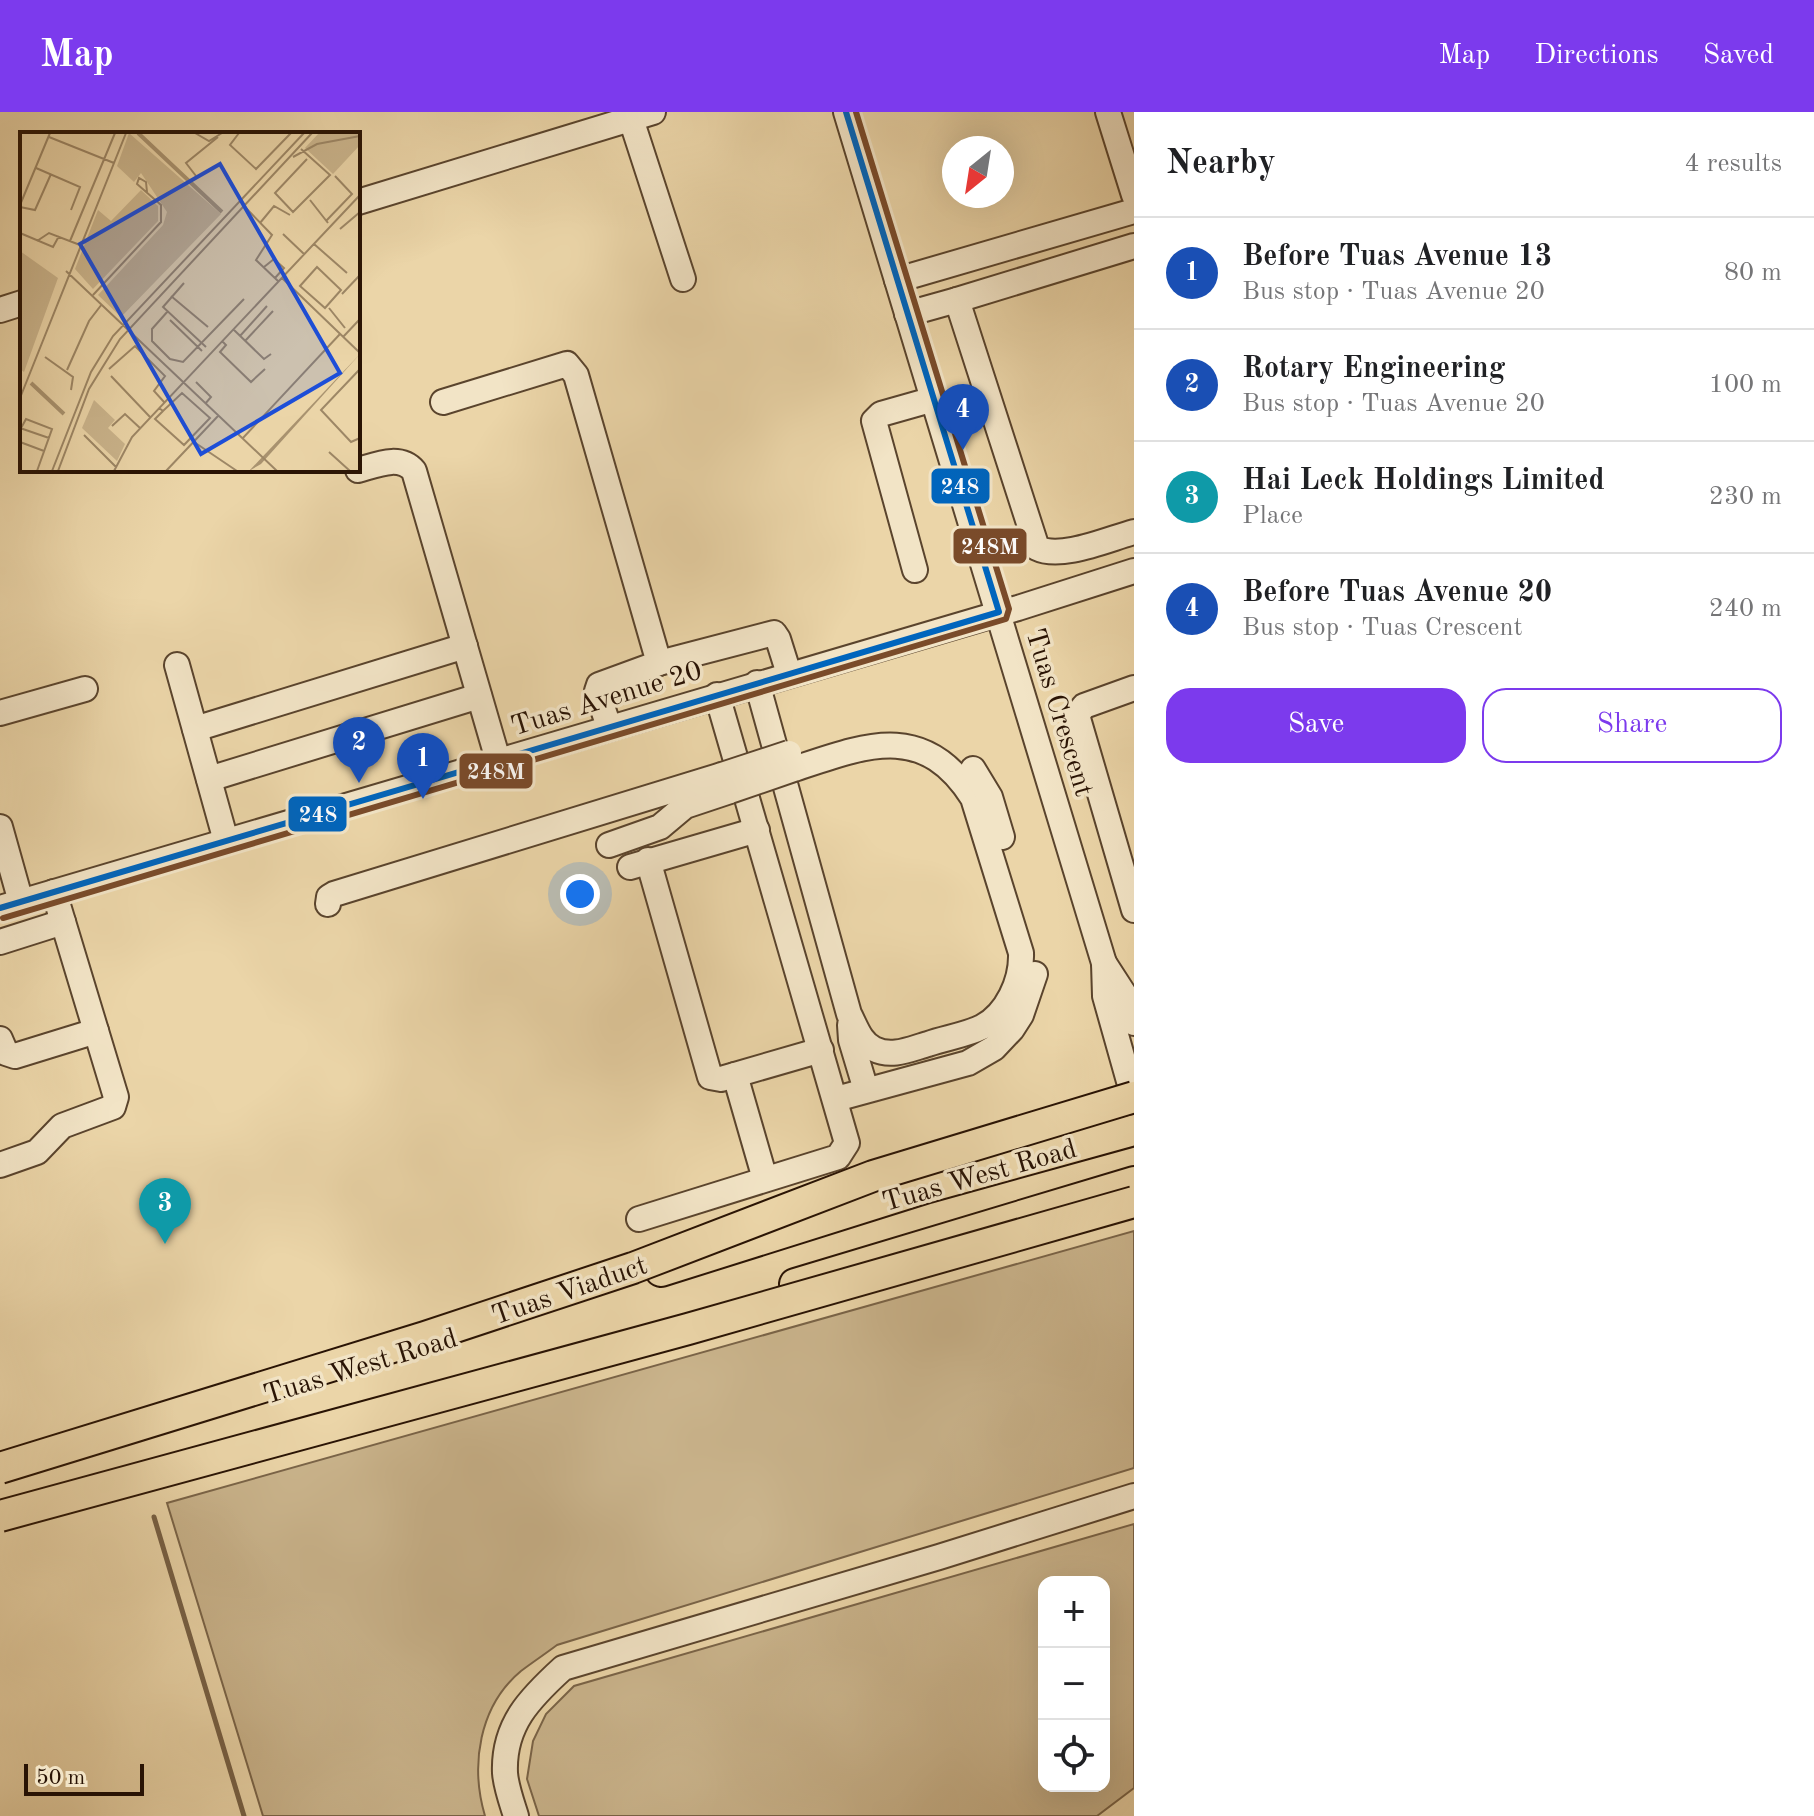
<!DOCTYPE html>
<html lang="en">
<head>
<meta charset="utf-8">
<style>
  body { margin:0; font-family:"Old Standard TT",serif; background:#f6f6f6; color:#202124 }
  .controls { position:absolute; right:24px; bottom:24px; display:grid; overflow:hidden; border-radius:16px; box-shadow:0 8px 32px #0002 }
  .controls button { width:72px; height:72px; display:grid; place-items:center; padding:0; border:0; border-bottom:2px solid #e0e0e0; background:#fff; color:#202124; font:40px sans-serif }
  .compass { position:absolute; left:942px; top:24px; width:72px; height:72px; border-radius:50%; background:#fff; box-shadow:0 8px 32px #0002; rotate:210deg }
  .scale { position:absolute; left:24px; bottom:20px; width:120px; box-sizing:border-box; padding-left:8px; border:4px solid #291304; border-top:0; font-size:22px; line-height:28px; white-space:nowrap; color:#291304; -webkit-text-stroke:6px #f2e4c6; paint-order:stroke }
  .you { position:absolute; left:580px; top:782px; width:28px; height:28px; margin:-20px; border:6px solid #fff; border-radius:50%; background:#1a73e8; box-shadow:0 0 0 12px #1a73e833 }
  .badge { display:grid; place-items:center; width:52px; height:52px; border-radius:50%; background:#7c3aed; color:#fff; font-size:26px; font-weight:700 }
  .pin { position:absolute; translate:-50% -66px; filter:drop-shadow(0 2px 4px #0008) }
  .pin::after { content:''; position:absolute; top:42px; width:28px; height:24px; background:inherit; clip-path:polygon(0 0,100% 0,50% 100%) }
  .list { margin:0; padding:0; list-style:none }
  h2 { display:flex; justify-content:space-between; align-items:center; height:104px; margin:0; padding:0 32px; font-size:34px }
  h2 small { font-size:26px; font-weight:400; color:#757577 }
  .list li { display:grid; grid-template-columns:52px 1fr auto; gap:24px; align-items:center; box-sizing:border-box; height:112px; padding:0 32px; border-top:2px solid #e0e0e0 }
  .list b { display:block; font-size:30px; white-space:nowrap }
  .list p { margin:0; font-size:26px; white-space:nowrap; color:#757577 }
  .list em { font-size:26px; font-style:normal; color:#757577 }
  .actions { display:flex; gap:16px; padding:24px 32px }
  .actions a { flex:1; padding:18px 0; border:2px solid #7c3aed; border-radius:24px; text-align:center; font-size:28px; color:#7c3aed }
  .actions .main { background:#7c3aed; color:#fff }
  .icon { flex:none; width:44px; height:44px; fill:none; stroke:currentColor; stroke-width:2; stroke-linecap:round; stroke-linejoin:round }
  .map { position:relative; flex:none; width:1134px; height:1704px; overflow:hidden }
  header { display:flex; align-items:center; gap:48px; box-sizing:border-box; height:112px; padding:0 40px; background:#7c3aed; color:#fff }
  header strong { font-size:38px }
  nav { display:flex; gap:44px; margin-inline-start:auto; font-size:28px }
  main { display:flex }
  aside { flex:1; background:#fff }
  .map>svg:first-child { display:block }
</style>
</head>
<body>
<header>
<strong>Map</strong>
<nav><a>Map</a><a>Directions</a><a>Saved</a></nav>
</header>
<main>
<div class="map">
<svg width="1134" height="1704" viewBox="0 0 1134 1704">
  <rect width="100%" height="100%" fill="#ebd5a8"/>
  <filter id="stains"><feTurbulence type="fractalNoise" baseFrequency=".0025" numOctaves="4"/><feColorMatrix values="0 0 0 0 .2 0 0 0 0 .09 0 0 0 0 .02 0 0 0 .5 -.17"/></filter>
  <radialGradient id="worn" r=".72"><stop offset=".6" stop-color="#630" stop-opacity="0"/><stop offset="1" stop-color="#630" stop-opacity=".3"/></radialGradient>
  <g fill="#cab48c" stroke="#7a6448" stroke-width="2" fill-rule="evenodd">
    <path d="M1134,1119V1356L557,1533C545,1542 533,1550 521,1559C479,1594 470,1653 485,1704H263L167,1391Z"/>
    <path d="M1134,1412V1676L1097,1704H539L527,1667L533,1629L546,1602L574,1574ZM1044,1470H1104V1674H1044Z"/>
  </g>
  <g fill="none" stroke-linecap="round" stroke-linejoin="round">
    <polyline stroke="#766045" stroke-width="5" points="154,1405 244,1704"/>
    <defs>
      <g id="minor">
        <polyline points="846,0 1104,851 1105,884 1134,987"/>
        <polyline points="1108,0 1134,83"/>
        <polyline points="631,7 683,167"/>
        <polyline points="358,90 653,0"/>
        <path d="M1134,134L957,188L1037,436C1061,448 1108,427 1134,420"/>
        <polyline points="897,168 1134,99"/>
        <polyline points="0,198 22,191"/>
        <polyline points="907,202 957,188"/>
        <polyline points="443,290 567,252 576,263 659,551 599,573 597,579 609,615"/>
        <path d="M358,358C376,353 400,342 414,359L498,648"/>
        <polyline points="915,458 874,309 881,302 934,287"/>
        <polyline points="659,551 774,521 778,527 789,562"/>
        <polyline points="177,553 226,729"/>
        <path d="M757,571L849,902C856,915 860,930 874,937C892,946 910,937 928,932C945,926 966,923 982,915C1007,902 1022,869 1021,841L973,686C924,609 866,633 794,657"/>
        <polyline points="1134,576 1084,594 1077,603 1134,798"/>
        <polyline points="0,601 85,577"/>
        <polyline points="195,617 465,534"/>
        <polyline points="973,657 990,685 1002,725"/>
        <polyline points="209,667 479,584"/>
        <polyline points="0,715 21,790"/>
        <polyline points="609,733 660,715 685,694 730,679"/>
        <polyline points="648,748 710,965 721,967 821,938"/>
        <polyline points="630,755 757,718"/>
        <polyline points="328,792 329,785 334,782 722,663"/>
        <polyline points="0,796 1018,496 1134,459"/>
        <polyline points="0,830 63,810"/>
        <polyline points="1104,851 1124,882 1134,911"/>
        <polyline points="850,913 851,928 866,978"/>
        <polyline points="0,927 6,941 15,944 96,919"/>
        <polyline points="735,963 765,1067"/>
        <polyline points="836,987 968,951 994,936 1012,917 1021,903 1035,862"/>
        <polyline points="0,1053 37,1040 62,1014 113,995 116,985 54,780"/>
        <polyline points="639,1107 838,1045 847,1031 717,583"/>
        <path d="M516,1704C512,1691 506,1675 505,1661C503,1613 530,1586 563,1556L939,1445L1134,1384"/>
      </g>
      <g id="major">
        <polyline points="661,1159 928,1075 1134,1018"/>
        <polyline points="795,1172 1134,1070"/>
      </g>
    </defs>
    <use href="#minor" stroke="#5a442d" stroke-width="28"/>
    <use href="#major" stroke="#291304" stroke-width="34"/>
    <use href="#minor" stroke="#f2e4c6" stroke-width="24"/>
    <use href="#major" stroke="#ebd5a8" stroke-width="30"/>
    <defs>
      <g id="minor-bridge">
        <polyline points="722,663 789,641"/>
        <polyline points="730,679 794,657"/>
      </g>
      <g id="major-bridge">
        <polyline points="0,1356 425,1225 633,1156 873,1064 1134,985"/>
        <polyline points="0,1404 688,1217 1134,1090"/>
      </g>
    </defs>
    <use href="#minor-bridge" stroke="#5a442d" stroke-width="28" stroke-linecap="butt"/>
    <use href="#major-bridge" stroke="#291304" stroke-width="34" stroke-linecap="butt"/>
    <use href="#minor-bridge" stroke="#f2e4c6" stroke-width="24"/>
    <use href="#major-bridge" stroke="#ebd5a8" stroke-width="30"/>
    <defs>
      <polyline id="bus-1" points="0,796 999,500 846,0"/>
      <polyline id="bus-2" points="3,806 1006,507 1009,497 856,0"/>
    </defs>
    <use href="#bus-1" stroke="#f2e4c6" stroke-width="12"/>
    <use href="#bus-2" stroke="#f2e4c6" stroke-width="12"/>
    <use href="#bus-1" stroke="#0065bd" stroke-width="6"/>
    <use href="#bus-2" stroke="#7a4b2a" stroke-width="6"/>
  </g>
  <g text-anchor="middle" stroke-width="7" stroke-linejoin="round" paint-order="stroke">
    <g font-size="28" fill="#291304" stroke="#f2e4c6">
      <text transform="translate(606 585) rotate(-17)" y="10">Tuas Avenue 20</text>
      <text transform="translate(1061 600) rotate(73)" y="10">Tuas Crescent</text>
      <text transform="translate(979 1062) rotate(-16)" y="10">Tuas West Road</text>
      <text transform="translate(569 1177) rotate(-19)" y="10">Tuas Viaduct</text>
      <text transform="translate(360 1253) rotate(-17)" y="10">Tuas West Road</text>
    </g>
  </g>
  <g transform="translate(20 20)">
    <rect width="340" height="340" fill="#ebd5a8"/>
    <path d="M109,1L201,82L101,185L78,163L143,93L147,80L121,41L114,50L97,34ZM299,1H340V13L313,42L285,16ZM121,58L138,74V89L73,157L55,137L78,78L91,89ZM0,119L38,146L4,240L0,237ZM74,268L95,288L88,296L105,312L97,329L62,296Z" fill="#cab48c"/>
    <path d="M340,222L241,332L229,339Z" fill="#a99370"/>
    <path fill="none" stroke="#a99370" stroke-width="4" d="M118,1L202,80M11,251L44,282"/>
    <path fill="none" stroke="#9d8766" stroke-width="2" d="M175,1L189,9L202,1M219,1L210,13L236,37L271,1M29,5L94,31M281,17L310,43L273,80L255,61L287,27M273,25L297,12L340,4M16,36L60,55L51,78M176,44L166,31L198,5M290,68L308,91M0,73L30,1M224,74L252,103L236,128L258,149M0,75L15,78L31,42M306,89L332,62L315,44M240,91L254,74L270,83M320,97L340,80M0,101L33,115L39,104M263,102L284,122M17,109L29,101L60,113M50,109L95,1M294,112L327,141M244,135L254,127L264,136L255,146M297,135L321,158L305,176L280,154ZM46,139L257,339M262,146L340,221M164,151L143,175L186,215M322,162L340,143M73,163L141,90V73L117,52L119,46L126,50L127,60M151,164L188,195M309,176L325,196M148,179L132,197V209L150,227L163,230L224,167M150,188L182,219M213,197L244,227L251,222M220,204L247,174M323,205L340,187M202,209L206,213L200,220L231,250L245,237M225,209L253,179M25,225L53,245L51,258M89,237L115,214L145,244L134,259L144,270M340,237L301,278L331,310L340,306M47,238L69,189L82,172M91,244L130,285M176,250L191,265L185,272M0,266L106,1M139,276L143,279L162,261L190,286L164,313L135,287L143,279M92,294L105,282L120,296M0,296L29,306M0,298L6,287L32,297L17,339M64,303L96,335M222,307L320,202M0,310L24,319M174,310L217,339M309,320L330,339M32,339L71,240L93,204L284,1M38,339L69,257L100,207L292,1M94,339L112,305L340,63M146,339L198,284"/>
    <path fill="#1d4ed8" fill-opacity="0.15" stroke="#1d4ed8" stroke-width="4" d="M200,32L320,241L181,322L60,112Z"/>
    <rect width="340" height="340" fill="none" stroke="#291304" stroke-width="4"/>
  </g>
  <g stroke="#f2e4c6" stroke-width="3">
    <rect x="930" y="355" width="61" height="38" rx="8" fill="#0065bd"/>
    <rect x="952" y="415" width="76" height="38" rx="8" fill="#7a4b2a"/>
    <rect x="458" y="640" width="76" height="38" rx="8" fill="#7a4b2a"/>
    <rect x="287" y="683" width="61" height="38" rx="8" fill="#0065bd"/>
  </g>
  <g font-size="22" text-anchor="middle" font-weight="bold" fill="#fff">
    <text x="960" y="382">248</text>
    <text x="990" y="442">248M</text>
    <text x="496" y="667">248M</text>
    <text x="318" y="710">248</text>
  </g>
  <rect width="100%" height="100%" filter="url(#stains)"/>
  <rect width="100%" height="100%" fill="url(#worn)"/>
</svg>
<div class="controls">
<button>+</button>
<button>−</button>
<button><svg class="icon" aria-label="locate" viewBox="0 0 24 24"><circle cx="12" cy="12" r="6"/><path d="M12 2v4M12 18v4M2 12h4M18 12h4"/></svg></button>
</div>
<svg class="compass" viewBox="-18 -18 36 36"><path d="M0-13l5 13h-10z" fill="#e53935"/><path d="M0 13l5-13h-10z" fill="#757577"/></svg>
<div class="scale">50 m</div>
<div class="you"></div>
<div class="pin badge" style="left:423px;top:687px;background:#1a4fb4">1</div>
<div class="pin badge" style="left:359px;top:671px;background:#1a4fb4">2</div>
<div class="pin badge" style="left:165px;top:1132px;background:#0f9aa8">3</div>
<div class="pin badge" style="left:963px;top:338px;background:#1a4fb4">4</div>
</div>
<aside>
<h2>Nearby<small>4 results</small></h2>
<ul class="list">
<li><span class="badge" style="background:#1a4fb4">1</span><div><b>Before Tuas Avenue 13</b><p>Bus stop · Tuas Avenue 20</p></div><em>80 m</em></li>
<li><span class="badge" style="background:#1a4fb4">2</span><div><b>Rotary Engineering</b><p>Bus stop · Tuas Avenue 20</p></div><em>100 m</em></li>
<li><span class="badge" style="background:#0f9aa8">3</span><div><b>Hai Leck Holdings Limited</b><p>Place</p></div><em>230 m</em></li>
<li><span class="badge" style="background:#1a4fb4">4</span><div><b>Before Tuas Avenue 20</b><p>Bus stop · Tuas Crescent</p></div><em>240 m</em></li>
</ul>
<div class="actions"><a class="main">Save</a><a>Share</a></div>
</aside>
</main>
</body>
</html>
